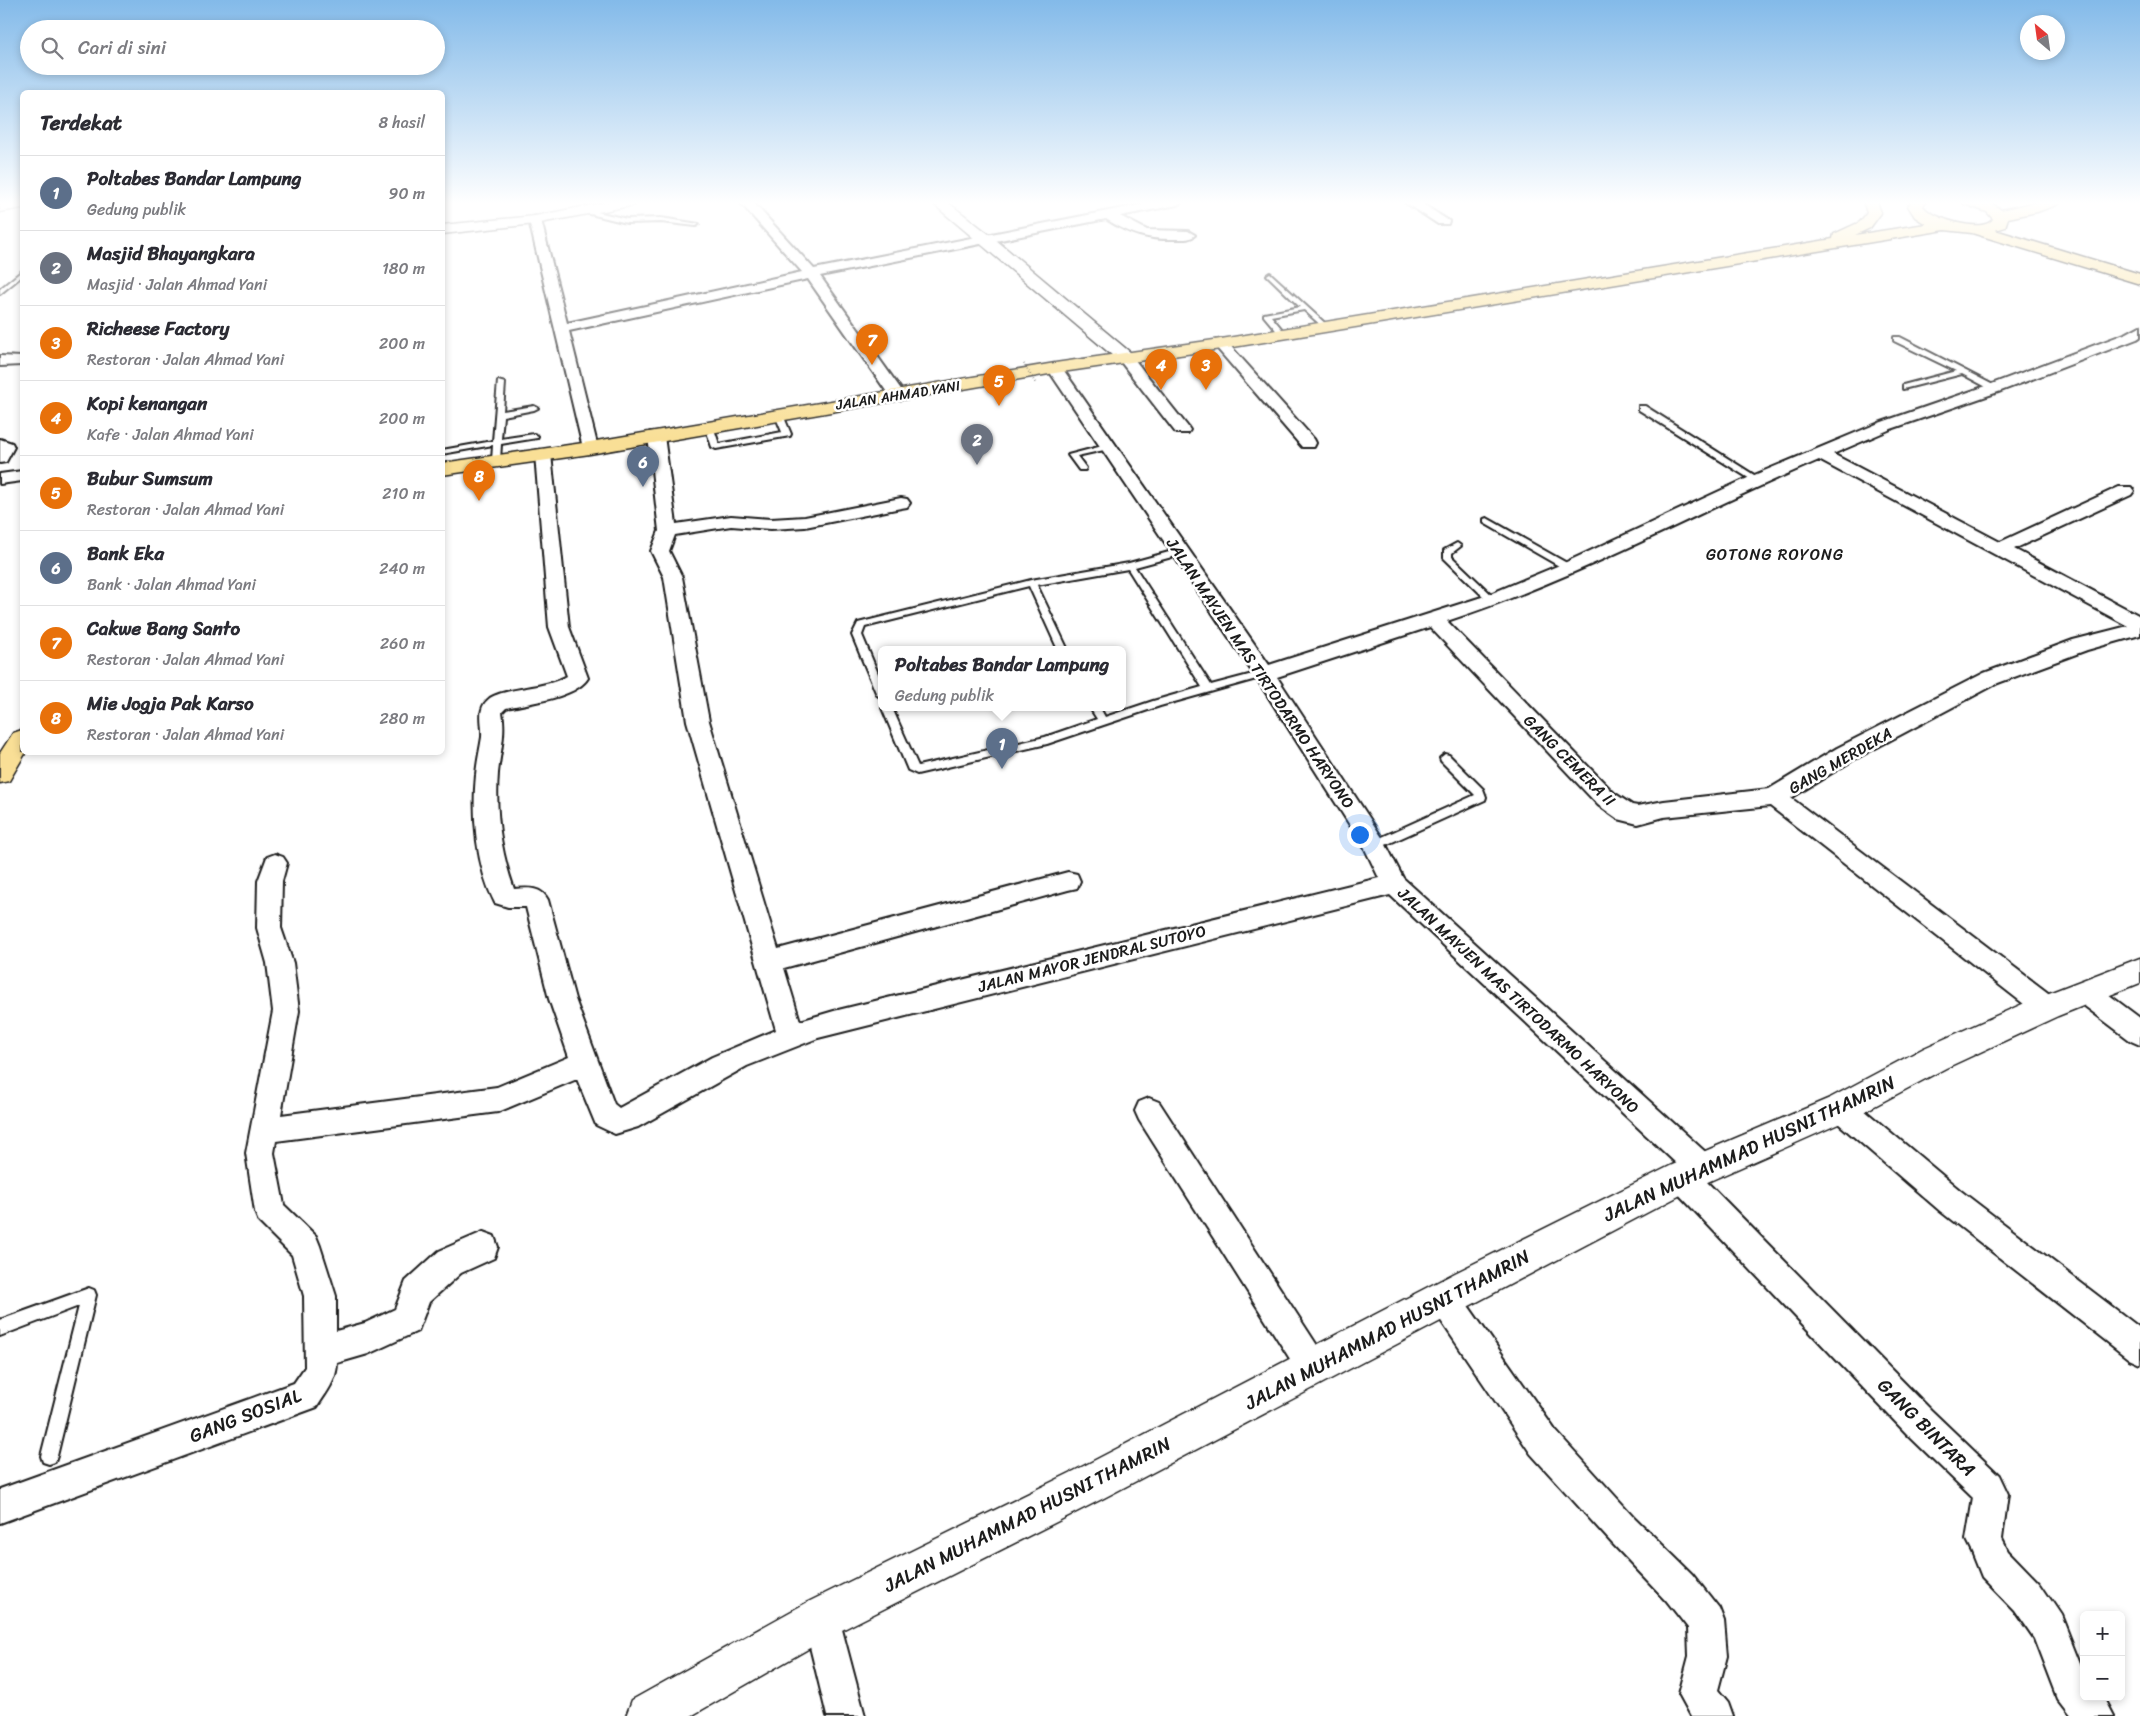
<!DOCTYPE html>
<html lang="id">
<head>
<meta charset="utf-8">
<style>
  body { margin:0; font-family:Sriracha,sans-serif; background:#f7f7f7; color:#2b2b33 }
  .controls { position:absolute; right:15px; bottom:15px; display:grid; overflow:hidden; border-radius:8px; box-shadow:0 2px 8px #0003 }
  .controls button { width:45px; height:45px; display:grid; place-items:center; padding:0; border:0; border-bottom:1px solid #e1e1e2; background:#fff; color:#2b2b33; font:25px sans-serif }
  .compass { position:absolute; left:2020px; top:15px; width:45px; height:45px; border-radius:50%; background:#fff; box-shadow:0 2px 8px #0003; rotate:331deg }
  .you { position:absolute; left:1359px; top:834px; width:18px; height:18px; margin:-12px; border:4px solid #fff; border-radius:50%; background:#1a73e8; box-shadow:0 0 0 8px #1a73e833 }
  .badge { display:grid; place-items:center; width:32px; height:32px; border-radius:50%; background:#d1495b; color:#fff; font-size:16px; font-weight:700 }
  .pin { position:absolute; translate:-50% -41px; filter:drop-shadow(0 1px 2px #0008) }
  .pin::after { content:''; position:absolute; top:26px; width:18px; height:15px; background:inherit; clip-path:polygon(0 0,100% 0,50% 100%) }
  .popup { position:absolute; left:878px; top:646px; width:248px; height:65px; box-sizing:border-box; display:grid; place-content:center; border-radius:8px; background:#fff; filter:drop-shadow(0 1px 4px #0005); font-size:16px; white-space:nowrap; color:#7c7c81 }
  .popup b { font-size:19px; color:#2b2b33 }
  .popup::after { content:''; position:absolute; left:50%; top:100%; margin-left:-10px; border:10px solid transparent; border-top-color:#fff }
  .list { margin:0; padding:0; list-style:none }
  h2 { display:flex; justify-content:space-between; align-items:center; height:65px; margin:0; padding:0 20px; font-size:21px }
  h2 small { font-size:16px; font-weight:400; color:#7c7c81 }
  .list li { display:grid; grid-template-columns:32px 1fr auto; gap:15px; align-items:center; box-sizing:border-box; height:75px; padding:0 20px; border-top:1px solid #e1e1e2 }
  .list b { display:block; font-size:19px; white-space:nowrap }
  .list p { margin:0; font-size:16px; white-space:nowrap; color:#7c7c81 }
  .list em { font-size:16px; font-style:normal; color:#7c7c81 }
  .icon { flex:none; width:28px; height:28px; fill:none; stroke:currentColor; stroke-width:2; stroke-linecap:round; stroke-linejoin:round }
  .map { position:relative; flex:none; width:2140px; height:1716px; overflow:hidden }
  .search { position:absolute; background:#fff; box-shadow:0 2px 8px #0003; left:20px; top:20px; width:425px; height:55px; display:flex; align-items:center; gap:12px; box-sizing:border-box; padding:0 18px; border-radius:28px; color:#7c7c81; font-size:19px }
  .panel { position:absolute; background:#fff; box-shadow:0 2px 8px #0003; left:20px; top:90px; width:425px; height:665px; border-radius:8px }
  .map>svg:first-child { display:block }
</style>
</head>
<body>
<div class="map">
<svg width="2140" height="1716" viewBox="0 0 2140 1716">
  <rect width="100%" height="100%" fill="#fff"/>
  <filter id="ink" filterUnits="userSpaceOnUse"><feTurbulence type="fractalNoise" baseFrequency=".02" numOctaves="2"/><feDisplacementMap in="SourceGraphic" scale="10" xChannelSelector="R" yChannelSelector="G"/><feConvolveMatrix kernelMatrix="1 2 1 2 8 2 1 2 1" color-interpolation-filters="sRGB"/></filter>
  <g filter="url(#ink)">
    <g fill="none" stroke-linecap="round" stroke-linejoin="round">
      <defs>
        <g id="service">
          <polygon points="584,209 627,219 661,218 699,224 696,226 661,222 627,223 582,212 581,211"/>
          <polygon points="22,271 22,276 0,294 0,289"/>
          <polygon points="1270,273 1328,326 1328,328 1324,328 1304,310 1271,316 1286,334 1280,335 1264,316 1264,314 1300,307 1268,276 1267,275"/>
          <polygon points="1894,337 1900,337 1999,388 1992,390 1962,374 1903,389 1903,385 1956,371 1894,341"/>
          <polygon points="498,381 505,383 503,411 534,406 538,408 534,410 503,416 501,439 534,434 538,436 537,438 501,444 500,461 496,463 492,461 493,445 442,454 442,450 493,441"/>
          <polygon points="1639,406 1645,406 1762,480 1755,482 1639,410"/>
          <polygon points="776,413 783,415 791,434 790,436 716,449 712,447 705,426 706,424 713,426 719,444 782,432 775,415"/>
          <polygon points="1110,444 1113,444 1113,448 1077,456 1086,468 1085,470 1079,470 1068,455"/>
          <polygon points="1487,518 1572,566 1573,568 1572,570 1566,570 1484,523 1484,519"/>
          <polygon points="1457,543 1461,546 1452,553 1452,557 1495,598 1495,602 1489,602 1444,558 1444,550"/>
          <polygon points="1180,549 1184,552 1183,554 1135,567 1211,685 1264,671 1269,674 1267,676 1160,706 1047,744 917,774 908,770 882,708 892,708 918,766 1045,737 1097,719 1090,708 1100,708 1105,717 1153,701 1202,687 1128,569 1037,585 1068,650 1058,650 1029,586 865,627 862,635 882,683 882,698 877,695 852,635 858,623 1031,580 1129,563"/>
          <polygon points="1445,754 1449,755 1483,789 1486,797 1485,800 1379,848 1371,848 1369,845 1371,842 1475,795 1441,761 1440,758"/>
          <polygon points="89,1288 94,1290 96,1295 57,1456 55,1462 49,1464 43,1462 41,1456 79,1306 0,1336 0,1320"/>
        </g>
        <g id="minor">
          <path d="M739,201H752L814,269L1159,201H1183L1177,205L1120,216L1147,230L1188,231L1195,235C1190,240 1183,239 1176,239C1149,240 1129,234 1106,219L820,276L905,395L897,400L891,398L808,279L569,331L598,448L596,452H584L529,220L535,216L541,220L567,323L802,272Z"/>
          <polygon points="1403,201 1418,201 1449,221 1448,224 1438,224"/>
          <path d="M2140,326V337L2137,339L2001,391L1891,429L1833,454L2000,542L2119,487H2131L2134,491L2131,495L2014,549L2140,616V635L2087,650L1998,683L1853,760L1791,798L2056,999L2060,1007L2056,1015L2047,1018L2038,1015L1770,806L1664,817L1638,824L1618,819L1598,805L1430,627L1277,677L1383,839L1403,878L1712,1158L1717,1168L1712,1178L1705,1180L1931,1410L1999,1475L2008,1494L2002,1539L2008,1551L2040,1584L2061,1615L2084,1673V1697H2104L2114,1716H2070L2057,1699L2034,1639L2014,1610L1982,1577L1972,1552L1966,1540L1973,1498L1907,1434L1672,1187L1667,1177L1672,1167L1678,1165L1390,895L818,1038L747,1066L638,1127L615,1134L596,1125L577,1079L498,1112L276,1141L274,1153L284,1205L316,1236L320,1246L336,1296V1331L365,1323L395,1309L406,1281L439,1251L483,1232L494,1236L498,1247L494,1258L461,1273L429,1302L418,1331L368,1354L337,1363C337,1380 326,1393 317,1407L0,1523V1489L294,1383L305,1367L304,1296L292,1255L259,1222L255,1212L246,1153L273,1011L267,963L257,928L258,881L267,857L275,854L283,857L287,863L282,881L281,928L293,963L299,1011L281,1115L497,1087L569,1057L549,999L526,907H508L495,903C476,866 472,815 476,775C477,762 480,750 482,737C483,721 476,709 490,698C504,688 546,689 567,676L549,627L535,454L537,450H549L551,454L569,627L588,678C576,698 528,703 506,708L502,712C506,733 500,753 498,773C495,812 501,852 514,889C527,888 541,886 548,900L575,999L614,1104L619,1108L712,1057L776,1030L687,721L664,577L651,551L659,531L648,436L650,432H662L664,436L676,524L731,516L771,519L805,517L901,498L907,499L910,503L907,507L901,508L805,527L771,529L731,526L675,535L669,551L682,577L709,721L778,949L1068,872L1077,874L1080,881L1077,888L1068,890L784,968L800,1021L834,1011L1379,878L1365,849L1257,679L1047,368L1050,365H1060L1269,665L1485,596L1562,564L1752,476L1879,423L1989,385L2127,333ZM1819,460L2128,626L2073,640L1984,673L1837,748L1769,789L1664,801L1638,806L1632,805L1614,793L1447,621C1576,579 1695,513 1819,460Z"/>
          <polygon points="1221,339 1226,341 1314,439 1316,443 1314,447 1302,447 1216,347 1213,344 1216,341"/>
          <polygon points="1125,352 1130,354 1188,427 1190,430 1188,433 1176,433 1117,357"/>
          <polygon points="0,356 22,357 22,365 0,366"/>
          <polygon points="0,439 12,443 14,447 6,462 0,463"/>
          <polygon points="22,471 22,481 0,484 0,474"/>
          <polygon points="2087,982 2096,985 2140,1018 2140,1045 2131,1041 2078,1001 2074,993 2078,985"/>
          <polygon points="1841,1095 1851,1099 1961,1191 2140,1328 2140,1364 2129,1359 1940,1211 1831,1117 1827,1108 1831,1099"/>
          <polygon points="1149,1098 1159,1102 1324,1356 1329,1367 1324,1378 1313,1383 1302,1378 1139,1120 1135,1111 1139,1102"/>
          <polygon points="1444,1282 1455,1287 1555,1430 1635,1518 1692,1574 1719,1608 1724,1621 1727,1656 1718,1690 1728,1702 1733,1716 1691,1716 1679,1694 1689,1656 1688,1628 1666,1600 1611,1542 1531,1454 1433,1309 1428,1298 1433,1287"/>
          <polygon points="821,1600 834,1605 839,1618 865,1716 827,1716 803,1618 808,1605"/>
        </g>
        <g id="tertiary">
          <polygon points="22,201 22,208 0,212 0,204"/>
          <polygon points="613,201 642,201 635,205 535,224 442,234 442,225 535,216"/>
          <polygon points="930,201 946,201 990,235 1131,353 1134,357 1131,361 1119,361"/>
          <polygon points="2140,958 2140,983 2058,1016 1946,1068 1852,1118 1694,1188 1102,1499 836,1633 691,1716 626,1716 632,1700 806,1603 1074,1471 1455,1273 1670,1166 1830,1098 1924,1048 2036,998"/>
        </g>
        <path id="primary" d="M1863,201H1877L1881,213L1870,228L1855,235L1926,224L1915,217L1908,206L1912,201H1926L1923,206C1932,219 1984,234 1993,219L1987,212L1964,204L1962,201C1976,201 1991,200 2001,210L2041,201H2061L2059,204L2037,212L2008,218L2005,227L1995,230L2140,274V284L1972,233L1945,230L1221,349L1055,373L590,454L442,475V463L590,442L1055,363L1221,339L1833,239L1834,234L1860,222L1867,213Z"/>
        <polygon id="trunk" points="22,730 22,752 26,752 9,781 0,783 0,753 13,733"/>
      </defs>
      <use href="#service" stroke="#1c1c1c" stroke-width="4"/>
      <use href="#minor" stroke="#1c1c1c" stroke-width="4"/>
      <use href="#tertiary" stroke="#1c1c1c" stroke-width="3"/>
      <use href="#primary" stroke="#1c1c1c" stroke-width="3"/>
      <use href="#trunk" stroke="#1c1c1c" stroke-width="3"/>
      <use href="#service" fill="#fff" fill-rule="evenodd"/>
      <use href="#minor" fill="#fff" fill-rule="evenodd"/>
      <use href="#tertiary" fill="#fff" fill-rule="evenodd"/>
      <use href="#primary" fill="#f9df96" fill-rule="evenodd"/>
      <use href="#trunk" fill="#f9df96" fill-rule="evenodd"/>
      <polyline stroke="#1c1c1c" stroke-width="2" stroke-dasharray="0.5 2.5" stroke-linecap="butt" points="1024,364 1036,384"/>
    </g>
  </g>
  <linearGradient id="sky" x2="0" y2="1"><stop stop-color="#83bae9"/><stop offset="0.46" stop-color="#fff"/><stop offset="1" stop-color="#fff" stop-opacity="0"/></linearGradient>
  <rect width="2140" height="441" fill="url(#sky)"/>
  <g text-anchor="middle" stroke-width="5" stroke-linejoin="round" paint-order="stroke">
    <g font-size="14" fill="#1c1c1c" stroke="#fff">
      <text transform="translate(898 395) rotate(-9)" y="5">JALAN AHMAD YANI</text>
    </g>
    <g font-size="16" letter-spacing="1" fill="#1c1c1c" stroke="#fff">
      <text x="1775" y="560">GOTONG ROYONG</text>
    </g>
    <g font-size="16" fill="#1c1c1c" stroke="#fff">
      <text transform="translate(1261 673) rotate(56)" y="6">JALAN MAYJEN MAS TIRTODARMO HARYONO</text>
      <text transform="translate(1570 760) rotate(45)" y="6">GANG CEMERA II</text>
      <text transform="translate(1840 760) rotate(-30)" y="6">GANG MERDEKA</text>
      <text transform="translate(1092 958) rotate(-14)" y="6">JALAN MAYOR JENDRAL SUTOYO</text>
      <text transform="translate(1519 1000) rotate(43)" y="6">JALAN MAYJEN MAS TIRTODARMO HARYONO</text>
    </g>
    <g font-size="19" fill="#1c1c1c" stroke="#fff">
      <text transform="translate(1749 1148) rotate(-25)" y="7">JALAN MUHAMMAD HUSNI THAMRIN</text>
      <text transform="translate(1387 1329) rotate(-28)" y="7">JALAN MUHAMMAD HUSNI THAMRIN</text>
      <text transform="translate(245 1415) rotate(-21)" y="7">GANG SOSIAL</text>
      <text transform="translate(1927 1427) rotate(45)" y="7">GANG BINTARA</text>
      <text transform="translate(1027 1514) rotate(-27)" y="7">JALAN MUHAMMAD HUSNI THAMRIN</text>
    </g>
  </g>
</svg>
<div class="controls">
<button>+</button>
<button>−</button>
</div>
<svg class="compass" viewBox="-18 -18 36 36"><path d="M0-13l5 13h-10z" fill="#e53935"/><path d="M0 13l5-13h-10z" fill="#7c7c81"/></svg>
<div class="you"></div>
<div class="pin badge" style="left:1002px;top:769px;background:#5c6f8a">1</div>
<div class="popup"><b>Poltabes Bandar Lampung</b>Gedung publik</div>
<div class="pin badge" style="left:977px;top:465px;background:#6b7280">2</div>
<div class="pin badge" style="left:1206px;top:390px;background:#e8710a">3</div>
<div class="pin badge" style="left:1161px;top:390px;background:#e8710a">4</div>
<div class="pin badge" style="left:999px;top:406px;background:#e8710a">5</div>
<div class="pin badge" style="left:643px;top:487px;background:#5c6f8a">6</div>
<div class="pin badge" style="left:872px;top:365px;background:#e8710a">7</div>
<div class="pin badge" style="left:479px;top:501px;background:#e8710a">8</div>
<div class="search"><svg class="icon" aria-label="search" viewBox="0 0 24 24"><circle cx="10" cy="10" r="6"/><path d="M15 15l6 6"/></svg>Cari di sini</div>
<section class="panel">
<h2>Terdekat<small>8 hasil</small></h2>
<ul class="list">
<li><span class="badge" style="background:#5c6f8a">1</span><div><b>Poltabes Bandar Lampung</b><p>Gedung publik</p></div><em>90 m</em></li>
<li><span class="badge" style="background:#6b7280">2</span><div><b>Masjid Bhayangkara</b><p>Masjid · Jalan Ahmad Yani</p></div><em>180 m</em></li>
<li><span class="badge" style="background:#e8710a">3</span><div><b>Richeese Factory</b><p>Restoran · Jalan Ahmad Yani</p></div><em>200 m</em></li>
<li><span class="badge" style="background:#e8710a">4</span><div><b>Kopi kenangan</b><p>Kafe · Jalan Ahmad Yani</p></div><em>200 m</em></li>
<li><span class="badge" style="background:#e8710a">5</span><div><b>Bubur Sumsum</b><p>Restoran · Jalan Ahmad Yani</p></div><em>210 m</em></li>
<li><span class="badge" style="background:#5c6f8a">6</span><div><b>Bank Eka</b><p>Bank · Jalan Ahmad Yani</p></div><em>240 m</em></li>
<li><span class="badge" style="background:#e8710a">7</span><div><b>Cakwe Bang Santo</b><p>Restoran · Jalan Ahmad Yani</p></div><em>260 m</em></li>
<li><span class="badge" style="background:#e8710a">8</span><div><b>Mie Jogja Pak Karso</b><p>Restoran · Jalan Ahmad Yani</p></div><em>280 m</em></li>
</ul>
</section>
</div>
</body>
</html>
